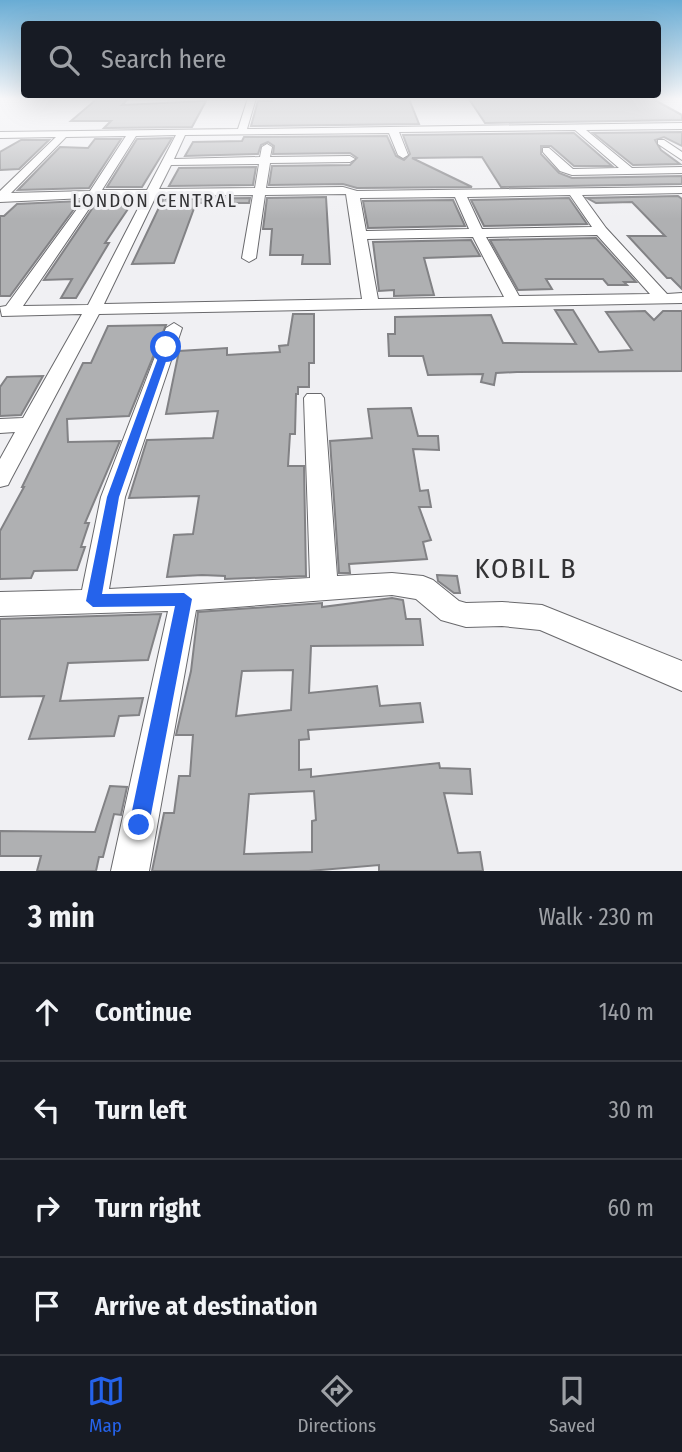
<!DOCTYPE html>
<html lang="en">
<head>
<meta charset="utf-8">
<style>
  body { margin:0; font-family:"Fira Sans Condensed",sans-serif; background:#242831; color:#f1f3f6 }
  .stop { position:absolute; width:21px; height:21px; margin:-16px; border:5px solid #2563eb; border-radius:50%; background:#fff }
  .stop.end { background:#2563eb; border-color:#fff; box-shadow:0 2px 7px #0008 }
  .list { margin:0; padding:0; list-style:none }
  h2 { display:flex; justify-content:space-between; align-items:center; height:91px; margin:0; padding:0 28px; font-size:30px }
  h2 small { font-size:23px; font-weight:400; color:#9ea1a6 }
  .list li { display:grid; grid-template-columns:46px 1fr auto; gap:21px; align-items:center; box-sizing:border-box; height:98px; padding:0 28px; border-top:2px solid #363941 }
  .list b { display:block; font-size:26px; white-space:nowrap }
  .list em { font-size:23px; font-style:normal; color:#9ea1a6 }
  .icon { flex:none; width:38px; height:38px; fill:none; stroke:currentColor; stroke-width:2; stroke-linecap:round; stroke-linejoin:round }
  .map { position:relative; flex:none; width:682px; height:871px; overflow:hidden }
  .search { position:absolute; background:#171b24; box-shadow:0 7px 28px #0002; left:21px; right:21px; top:21px; height:77px; display:flex; align-items:center; gap:18px; box-sizing:border-box; padding:0 24px; border-radius:7px; color:#9ea1a6; font-size:26px }
  .sheet { height:483px; background:#171b24 }
  nav { display:flex; justify-content:space-around; align-items:center; box-sizing:border-box; height:98px; border-top:2px solid #363941; background:#171b24; font-size:19px; color:#9ea1a6 }
  nav a { display:grid; justify-items:center; gap:4px }
  nav .on { color:#2563eb }
  .map>svg:first-child { display:block }
</style>
</head>
<body>
<div class="map">
<svg width="682" height="871" viewBox="0 0 682 871">
  <rect width="100%" height="100%" fill="#f0f0f3"/>
  <g fill="#afb0b2" stroke="#828285" stroke-width="2" fill-rule="evenodd">
    <polygon points="98,98 129,98 122,105 206,101 192,127 104,128 111,121 71,121"/>
    <polygon points="273,98 409,99 419,124 251,126 258,101 272,101"/>
    <polygon points="651,98 682,115 682,120 485,123 469,99"/>
    <polygon points="682,132 682,146 664,137 655,140 661,150 680,164 633,165 593,133"/>
    <polygon points="574,133 612,166 574,166 551,146 541,146 541,154 559,173 572,178 682,176 682,184 501,187 482,157 412,158 472,187 357,188 343,184 269,185 272,166 350,165 357,158 350,153 273,154 274,146 268,142 261,145 258,154 185,156 193,142 242,141 244,137 387,136 396,156 404,160 410,154 403,135"/>
    <polygon points="172,138 142,187 107,187 137,139"/>
    <polygon points="95,139 121,139 89,188 18,190 60,147 88,148"/>
    <polygon points="21,140 49,140 19,169 0,170 0,152"/>
    <polygon points="256,167 253,185 169,186 179,168"/>
    <polygon points="678,196 682,199 682,289 671,278 667,278 628,236 665,236 632,202 596,203 587,198"/>
    <polygon points="326,197 330,264 302,264 303,255 270,255 272,229 263,229 267,198"/>
    <polygon points="250,198 249,203 196,203 174,263 132,264 163,199"/>
    <polygon points="569,198 587,224 484,226 471,200"/>
    <polygon points="98,200 134,200 105,243 109,243 76,298 61,298 72,279 44,280"/>
    <polygon points="453,200 465,226 368,228 363,201"/>
    <polygon points="80,201 10,296 0,296 0,216 4,216 17,204"/>
    <polygon points="596,238 636,282 624,282 627,285 608,285 603,279 546,279 552,289 518,290 490,240"/>
    <polygon points="471,240 480,256 424,258 434,295 394,296 394,290 379,291 373,242"/>
    <polygon points="555,310 573,310 599,352 632,350 606,312 645,311 654,320 663,311 682,311 682,371 517,372 496,373 494,385 481,382 483,374 428,375 423,356 389,356 388,334 395,334 395,317 491,315 503,343 576,344"/>
    <polygon points="293,314 314,314 314,363 309,363 309,387 298,387 298,394 296,394 295,434 290,434 288,466 304,466 306,576 225,579 225,576 202,575 167,577 174,535 193,534 199,496 129,498 147,440 213,438 218,411 166,414 179,351 227,348 227,355 280,352 279,346 288,345"/>
    <polygon points="166,325 129,416 67,419 68,442 120,441 85,523 89,523 81,547 85,547 77,570 34,571 31,578 0,579 0,531 24,487 22,487 83,363 91,363 108,326"/>
    <polygon points="43,376 21,415 0,416 0,387 7,377"/>
    <polygon points="411,408 418,436 438,436 439,450 413,449 420,491 428,490 431,507 419,507 431,540 423,542 427,559 349,564 350,573 339,573 330,441 372,438 368,409"/>
    <polygon points="437,575 457,576 460,593 454,593 438,581"/>
    <path d="M392,598L403,600L406,619H420L423,645L311,646L309,693L377,686L380,706L420,703L423,722L308,730L309,739L299,740V770L311,769V777L439,763L440,768L470,769L472,794L444,793L458,853L480,852L483,871H379V865L309,871H152L164,813H174L179,776H190L193,735H176L191,671L198,612L322,603V607ZM293,670L291,710L236,716L242,671ZM314,791L316,820L312,821V852L244,854L249,794Z"/>
    <polygon points="161,614 148,660 68,663 60,701 143,698 139,715 119,716 114,736 29,739 44,696 0,697 0,619"/>
    <polygon points="110,786 127,787 121,815 114,814 103,857 99,857 96,871 37,871 41,856 0,856 0,831 95,832"/>
  </g>
  <g fill="none" stroke-linecap="round" stroke-linejoin="round">
    <defs>
      <g id="minor">
        <path d="M248,98H256L247,129L682,123V129L586,130L632,168L682,167V173L572,175L560,171L543,152V148H549L573,169L619,168L575,130L399,132L408,155L403,158L398,155L389,133L185,135L174,159L260,157L262,147L267,144L272,147L270,157L350,156L355,159L350,162L270,163L266,188L343,187L357,191L682,187V193L582,195L606,228L667,294L682,293V303L99,314L11,479L8,485L0,487V459L15,432L0,433V419L23,418L82,314L2,316L0,307L6,306L85,198L0,202V191L56,137L0,138V132L238,129ZM176,135L147,190H102L136,136ZM126,136L90,191L11,193L66,137ZM259,164L255,188L159,189L171,165ZM346,194L362,299L104,304L156,196L253,195L242,258L249,262L256,258L265,195ZM570,195L592,227L482,229L467,197ZM97,197H144L88,305L23,306ZM455,197L469,229L366,231L360,198ZM597,235L650,294L519,296L486,237ZM473,237L504,297L378,299L367,239Z"/>
        <polygon points="658,140 664,140 682,152 682,160 658,144"/>
        <polygon points="174,323 182,328 125,497 109,589 310,578 304,398 307,394 321,394 324,398 337,576 392,573 423,576 433,580 459,601 466,603 502,602 542,605 682,661 682,691 540,630 502,626 466,627 441,620 416,599 392,595 196,610 149,871 111,871 168,611 0,616 0,592 82,590 101,497 166,328"/>
      </g>
    </defs>
    <use href="#minor" stroke="#69696c" stroke-width="2"/>
    <use href="#minor" fill="#fff" fill-rule="evenodd"/>
  </g>
  <linearGradient id="sky" x2="0" y2="1"><stop stop-color="#69acd4"/><stop offset="0.45" stop-color="#f8f8fa"/><stop offset="1" stop-color="#f8f8fa" stop-opacity="0"/></linearGradient>
  <rect width="682" height="219" fill="url(#sky)"/>
  <polygon fill="#2563eb" points="166,345 171,347 119,497 102,594 184,593 192,599 149,825 146,832 139,835 132,832 129,825 175,606 93,607 86,601 107,497 162,347"/>
  <g text-anchor="middle" stroke-width="6" stroke-linejoin="round" paint-order="stroke">
    <g font-size="19" letter-spacing="2" fill="#333335" stroke="#f0f0f3">
      <text x="155" y="207">LONDON CENTRAL</text>
    </g>
    <g font-size="28" letter-spacing="2" fill="#333335" stroke="#f0f0f3">
      <text x="526" y="578">KOBIL B</text>
    </g>
  </g>
</svg>
<div class="stop" style="left:166px;top:347px"></div>
<div class="stop end" style="left:139px;top:825px"></div>
<div class="search"><svg class="icon" aria-label="search" viewBox="0 0 24 24"><circle cx="10" cy="10" r="6"/><path d="M15 15l6 6"/></svg>Search here</div>
</div>
<section class="sheet">
<h2>3 min<small>Walk · 230 m</small></h2>
<ul class="list">
<li><svg class="icon" aria-label="ahead" viewBox="0 0 24 24"><path d="M12 20V5M6 11l6-6 6 6"/></svg><div><b>Continue</b></div><em>140 m</em></li>
<li><svg class="icon" aria-label="left" viewBox="0 0 24 24"><path d="M17 20v-9H6M10 6l-5 5 5 5"/></svg><div><b>Turn left</b></div><em>30 m</em></li>
<li><svg class="icon" aria-label="right" viewBox="0 0 24 24"><path d="M7 20v-9h11M14 6l5 5-5 5"/></svg><div><b>Turn right</b></div><em>60 m</em></li>
<li><svg class="icon" aria-label="arrive" viewBox="0 0 24 24"><path d="M6 21V4h12l-3 4 3 4H6"/></svg><div><b>Arrive at destination</b></div></li>
</ul>
</section>
<nav>
<a class="on"><svg class="icon" aria-label="map" viewBox="0 0 24 24"><path d="M3 6l6-2 6 2 6-2v14l-6 2-6-2-6 2zM9 4v14M15 6v14"/></svg>Map</a>
<a><svg class="icon" aria-label="directions" viewBox="0 0 24 24"><path d="M12 3l9 9-9 9-9-9zM9 14v-3h6M13 9l2 2-2 2"/></svg>Directions</a>
<a><svg class="icon" aria-label="saved" viewBox="0 0 24 24"><path d="M7 4h10v16l-5-4-5 4z"/></svg>Saved</a>
</nav>
</body>
</html>
